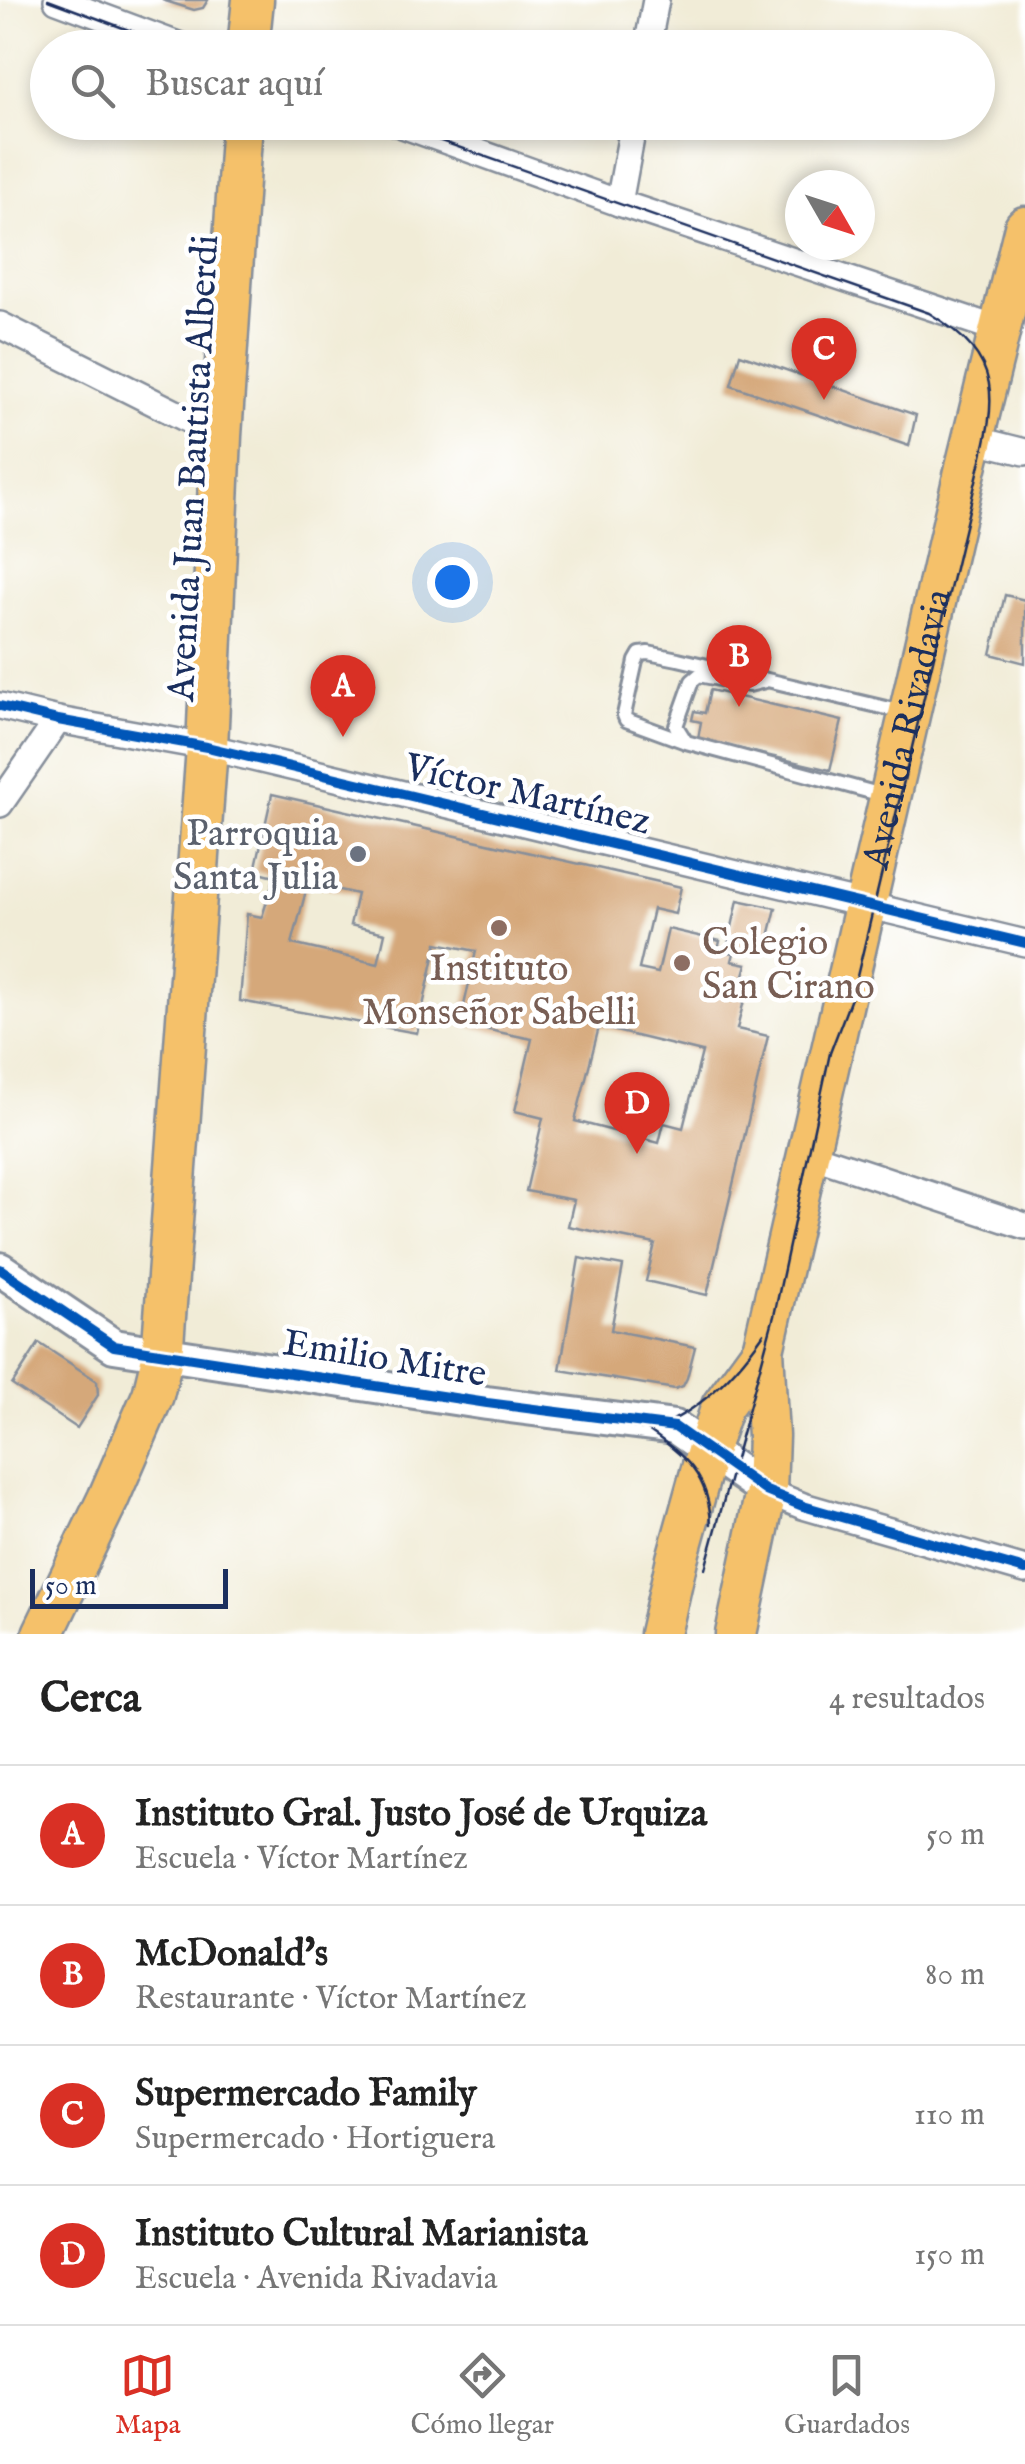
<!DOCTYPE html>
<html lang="es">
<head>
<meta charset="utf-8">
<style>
  body { margin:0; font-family:"IM FELL English",serif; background:#f2f2f2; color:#222 }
  .compass { position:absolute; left:785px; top:170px; width:90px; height:90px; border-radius:50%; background:#fff; box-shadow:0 5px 15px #0003; rotate:129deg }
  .scale { position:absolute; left:30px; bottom:25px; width:198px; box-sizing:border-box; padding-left:10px; border:5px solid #1b2f5e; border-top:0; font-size:28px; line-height:35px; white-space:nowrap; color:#1b2f5e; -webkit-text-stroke:8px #fff; paint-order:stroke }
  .you { position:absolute; left:452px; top:582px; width:35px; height:35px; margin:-25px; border:8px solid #fff; border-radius:50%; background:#1a73e8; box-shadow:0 0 0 15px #1a73e833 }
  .badge { display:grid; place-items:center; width:65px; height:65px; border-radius:50%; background:#d93025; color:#fff; font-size:32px; font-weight:700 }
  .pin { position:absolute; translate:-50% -82px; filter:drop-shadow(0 2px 5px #0008) }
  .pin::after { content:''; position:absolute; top:52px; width:35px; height:30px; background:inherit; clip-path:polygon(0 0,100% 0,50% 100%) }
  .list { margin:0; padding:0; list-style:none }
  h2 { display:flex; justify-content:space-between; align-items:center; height:130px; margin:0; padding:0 40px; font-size:42px }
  h2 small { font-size:32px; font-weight:400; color:#767676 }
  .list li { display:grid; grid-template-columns:65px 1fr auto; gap:30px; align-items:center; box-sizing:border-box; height:140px; padding:0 40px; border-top:2px solid #e0e0e0 }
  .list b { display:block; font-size:38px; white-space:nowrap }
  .list p { margin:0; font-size:32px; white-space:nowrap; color:#767676 }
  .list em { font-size:32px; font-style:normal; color:#767676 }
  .icon { flex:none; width:55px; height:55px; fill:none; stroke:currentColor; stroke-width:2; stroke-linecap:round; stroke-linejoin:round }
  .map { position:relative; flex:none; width:1025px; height:1634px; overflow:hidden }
  .search { position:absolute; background:#fff; box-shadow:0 5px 15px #0003; left:30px; right:30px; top:30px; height:110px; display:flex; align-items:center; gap:25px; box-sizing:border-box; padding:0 35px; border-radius:55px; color:#767676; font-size:38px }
  .sheet { height:690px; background:#fff }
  nav { display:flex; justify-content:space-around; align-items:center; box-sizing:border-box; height:140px; border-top:2px solid #e0e0e0; background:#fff; font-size:28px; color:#767676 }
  nav a { display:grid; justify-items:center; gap:5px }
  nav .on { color:#d93025 }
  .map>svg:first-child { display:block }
</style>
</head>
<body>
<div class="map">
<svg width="1025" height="1634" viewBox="0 0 1025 1634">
  <rect width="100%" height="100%" fill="#fff"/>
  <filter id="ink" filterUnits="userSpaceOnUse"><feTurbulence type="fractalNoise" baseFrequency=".01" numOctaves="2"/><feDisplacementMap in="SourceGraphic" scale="20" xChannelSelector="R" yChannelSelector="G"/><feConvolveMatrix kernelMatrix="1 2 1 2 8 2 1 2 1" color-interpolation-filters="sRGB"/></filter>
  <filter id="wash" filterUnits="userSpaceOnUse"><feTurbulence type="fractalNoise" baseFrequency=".0048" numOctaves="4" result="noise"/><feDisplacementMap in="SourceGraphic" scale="40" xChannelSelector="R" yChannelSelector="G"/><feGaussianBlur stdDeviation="2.25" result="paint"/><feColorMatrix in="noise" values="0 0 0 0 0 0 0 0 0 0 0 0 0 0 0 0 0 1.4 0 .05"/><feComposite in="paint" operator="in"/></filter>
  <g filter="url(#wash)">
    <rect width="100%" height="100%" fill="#f1ecd7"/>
    <g id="blocks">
      <g fill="#d5a87a" fill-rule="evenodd">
        <polygon points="162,0 208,0 203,8 194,10"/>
        <polygon points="740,354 916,415 909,446 731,385"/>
        <polygon points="1005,595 1025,600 1025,663 991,654"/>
        <polygon points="710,690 842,721 830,770 698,739 701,722 692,720 694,711 705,713"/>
        <path d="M272,794L681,887L675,914L653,909L639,969L658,973L668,929L720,941L718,950L734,953L732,961L747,964L744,975L750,976L737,1029L768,1036L707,1295L646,1281L655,1244L568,1226L574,1200L526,1191L543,1118L515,1111L532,1039L460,1024L476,951L437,943L417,1033L240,1001L247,914L262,917L275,876L255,871ZM308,883L357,894L350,925L385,933L378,964L292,944ZM599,1027L702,1052L683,1128L664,1123L659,1143L575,1121Z"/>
        <polygon points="738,900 776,908 765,953 728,945"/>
        <polygon points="579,1258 623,1266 611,1330 695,1347 687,1378 683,1386 675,1389 560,1370"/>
        <polygon points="39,1343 97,1381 98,1395 77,1428 12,1385"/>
      </g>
    </g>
  </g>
  <g filter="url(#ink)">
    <use href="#blocks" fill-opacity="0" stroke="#868e9a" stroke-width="2.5"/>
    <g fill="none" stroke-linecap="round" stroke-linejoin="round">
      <defs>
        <g id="service">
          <polyline points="765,681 749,685 699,675 692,681 676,726 686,742 886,796"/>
          <polyline points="686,742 626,720 624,715 636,661 640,654 648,653 678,659 903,712"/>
        </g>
        <g id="minor">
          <polyline points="57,0 186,48"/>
          <polyline points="647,48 656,0"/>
          <polyline points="394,122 619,203 1000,330"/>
          <polyline points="619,203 634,122"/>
          <polyline points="0,325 221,436"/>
          <polyline points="973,439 1025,452"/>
          <polyline points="0,706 58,720 207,747 1025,943"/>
          <polyline points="0,804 58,720"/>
          <polyline points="808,1154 1025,1226"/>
          <polyline points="766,1491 803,1506 1025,1570"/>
        </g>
        <polyline id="tertiary" points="0,1269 114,1346 487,1403 675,1427 766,1491"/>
        <g id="primary">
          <polyline points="248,48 253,0"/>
          <polyline points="43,1634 108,1499 153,1395 162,1358 207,747 221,436 242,122"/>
          <polyline points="660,1634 677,1559 707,1451 722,1406 763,1350"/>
          <path id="s1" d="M736,1634L766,1491L768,1436L763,1350L967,463L1025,227"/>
        </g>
      </defs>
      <use href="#service" stroke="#868e9a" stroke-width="18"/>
      <use href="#minor" stroke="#868e9a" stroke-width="30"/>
      <use href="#tertiary" stroke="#868e9a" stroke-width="38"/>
      <use href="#primary" stroke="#868e9a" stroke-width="45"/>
      <use href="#service" stroke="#fff" stroke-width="12"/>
      <use href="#minor" stroke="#fff" stroke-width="25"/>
      <use href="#tertiary" stroke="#fff" stroke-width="32"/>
      <use href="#primary" stroke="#f5c16b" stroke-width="40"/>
      <g stroke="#1b2f5e" stroke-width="2.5">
        <polyline points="48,0 177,48"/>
        <path d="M387,122L929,313C1010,362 994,405 975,485L853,993L830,1053L774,1316L705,1569"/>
        <path d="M0,1271C28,1290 55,1311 85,1327C126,1350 172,1360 218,1368L648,1430C696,1416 736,1373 764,1333"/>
        <path d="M648,1430C685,1456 709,1475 711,1524"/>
      </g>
      <defs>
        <g id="cycleway">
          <polyline points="0,706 58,720 207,747 1025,943"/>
          <polyline points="0,1269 114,1346 487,1403 675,1427 766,1491 803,1506 1025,1570"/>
        </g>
      </defs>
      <use href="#cycleway" stroke="#fff" stroke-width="16"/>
      <use href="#cycleway" stroke="#0057b8" stroke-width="10"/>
    </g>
  </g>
  <circle fill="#6b7280" stroke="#fff" stroke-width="4" cx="358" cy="854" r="10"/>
  <g fill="#8d6e63" stroke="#fff" stroke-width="4">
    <circle cx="499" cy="928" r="10"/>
    <circle cx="682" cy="963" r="10"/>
  </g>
  <g text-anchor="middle" stroke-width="9" stroke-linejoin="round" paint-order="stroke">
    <g font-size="38" fill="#1b2f5e" stroke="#fff">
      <text transform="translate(192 468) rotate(-87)" y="13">Avenida Juan Bautista Alberdi</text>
      <text dy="13" stroke="none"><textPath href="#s1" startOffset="925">Avenida Rivadavia</textPath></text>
      <text transform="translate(528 793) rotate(13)" y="13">Víctor Martínez</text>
      <text transform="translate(385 1357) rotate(9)" y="13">Emilio Mitre</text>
    </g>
    <g font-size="38" fill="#5b616d" stroke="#fff" text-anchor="end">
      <text x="338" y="845">Parroquia<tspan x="338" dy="44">Santa Julia</tspan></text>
    </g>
    <g font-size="38" fill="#785e54" stroke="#fff" text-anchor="start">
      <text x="702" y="954">Colegio<tspan x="702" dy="44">San Cirano</tspan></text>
      <text x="499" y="980" text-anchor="middle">Instituto<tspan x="499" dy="44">Monseñor Sabelli</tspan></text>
    </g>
  </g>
</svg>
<svg class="compass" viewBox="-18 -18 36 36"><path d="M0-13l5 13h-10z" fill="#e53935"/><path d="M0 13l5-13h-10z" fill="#767676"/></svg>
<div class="scale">50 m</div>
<div class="you"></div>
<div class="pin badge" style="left:343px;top:737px">A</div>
<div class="pin badge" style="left:739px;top:707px">B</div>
<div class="pin badge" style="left:824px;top:400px">C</div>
<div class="pin badge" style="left:637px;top:1154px">D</div>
<div class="search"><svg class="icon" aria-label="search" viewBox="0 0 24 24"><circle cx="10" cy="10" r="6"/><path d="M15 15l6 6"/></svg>Buscar aquí</div>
</div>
<section class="sheet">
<h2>Cerca<small>4 resultados</small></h2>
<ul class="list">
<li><span class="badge">A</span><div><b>Instituto Gral. Justo José de Urquiza</b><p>Escuela · Víctor Martínez</p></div><em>50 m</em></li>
<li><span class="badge">B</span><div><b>McDonald's</b><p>Restaurante · Víctor Martínez</p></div><em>80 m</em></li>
<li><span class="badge">C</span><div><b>Supermercado Family</b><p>Supermercado · Hortiguera</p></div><em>110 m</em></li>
<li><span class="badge">D</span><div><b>Instituto Cultural Marianista</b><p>Escuela · Avenida Rivadavia</p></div><em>150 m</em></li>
</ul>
</section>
<nav>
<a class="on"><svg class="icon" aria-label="map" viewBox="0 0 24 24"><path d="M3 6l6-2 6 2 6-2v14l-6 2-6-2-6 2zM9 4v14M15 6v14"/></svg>Mapa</a>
<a><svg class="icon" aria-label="directions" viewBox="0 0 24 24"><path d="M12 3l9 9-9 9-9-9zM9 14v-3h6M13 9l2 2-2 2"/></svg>Cómo llegar</a>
<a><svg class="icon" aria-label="saved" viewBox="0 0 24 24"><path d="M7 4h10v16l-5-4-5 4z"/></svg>Guardados</a>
</nav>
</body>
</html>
